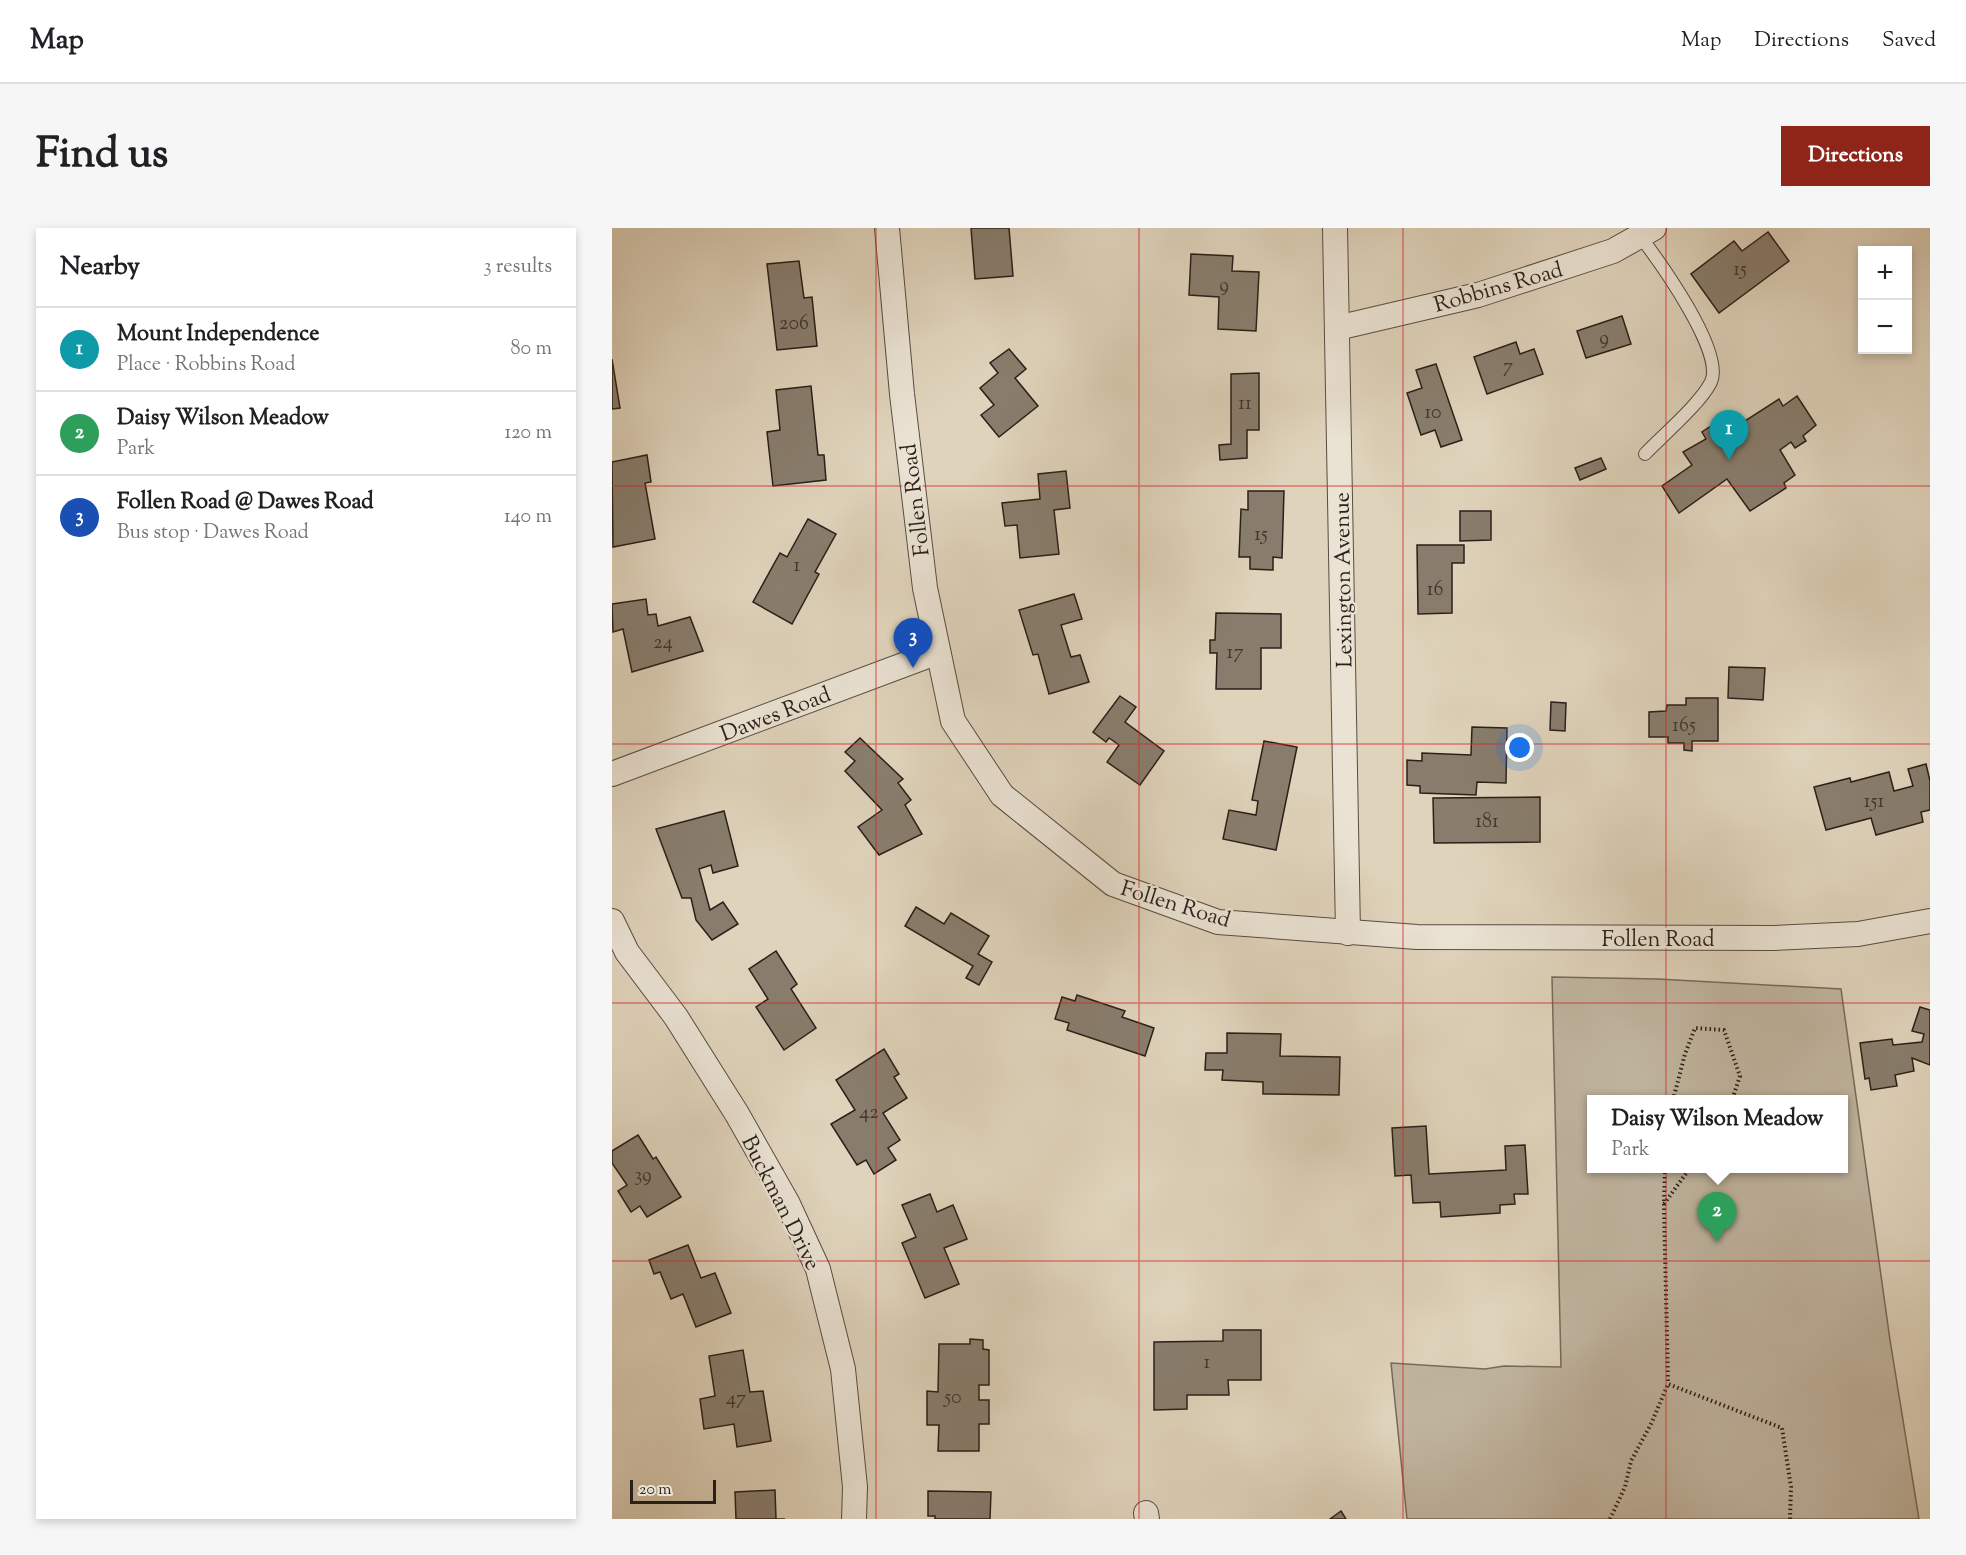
<!DOCTYPE html>
<html lang="en">
<head>
<meta charset="utf-8">
<style>
  body { margin:0; font-family:"Sorts Mill Goudy",serif; background:#f6f6f6; color:#202124 }
  .controls { position:absolute; right:18px; top:18px; display:grid; overflow:hidden; border-radius:0px; box-shadow:0 3px 9px #0003 }
  .controls button { width:54px; height:54px; display:grid; place-items:center; padding:0; border:0; border-bottom:2px solid #e0e0e0; background:#fff; color:#202124; font:30px sans-serif }
  .scale { position:absolute; left:18px; bottom:15px; width:86px; box-sizing:border-box; padding-left:6px; border:3px solid #2a1f19; border-top:0; font-size:16px; line-height:21px; white-space:nowrap; color:#2a1f19; -webkit-text-stroke:4px #eae2d3; paint-order:stroke }
  .you { position:absolute; left:908px; top:520px; width:21px; height:21px; margin:-15px; border:4px solid #fff; border-radius:50%; background:#1a73e8; box-shadow:0 0 0 9px #1a73e833 }
  .badge { display:grid; place-items:center; width:39px; height:39px; border-radius:50%; background:#8f2418; color:#fff; font-size:20px; font-weight:700 }
  .pin { position:absolute; translate:-50% -50px; filter:drop-shadow(0 2px 3px #0008) }
  .pin::after { content:''; position:absolute; top:32px; width:21px; height:18px; background:inherit; clip-path:polygon(0 0,100% 0,50% 100%) }
  .popup { position:absolute; left:975px; top:867px; width:261px; height:78px; box-sizing:border-box; display:grid; place-content:center; border-radius:0px; background:#fff; filter:drop-shadow(0 2px 4px #0005); font-size:20px; white-space:nowrap; color:#757577 }
  .popup b { font-size:22px; color:#202124 }
  .popup::after { content:''; position:absolute; left:50%; top:100%; margin-left:-12px; border:12px solid transparent; border-top-color:#fff }
  .list { margin:0; padding:0; list-style:none }
  h2 { display:flex; justify-content:space-between; align-items:center; height:78px; margin:0; padding:0 24px; font-size:26px }
  h2 small { font-size:20px; font-weight:400; color:#757577 }
  .list li { display:grid; grid-template-columns:39px 1fr auto; gap:18px; align-items:center; box-sizing:border-box; height:84px; padding:0 24px; border-top:2px solid #e0e0e0 }
  .list b { display:block; font-size:22px; white-space:nowrap }
  .list p { margin:0; font-size:20px; white-space:nowrap; color:#757577 }
  .list em { font-size:20px; font-style:normal; color:#757577 }
  .map { position:relative; flex:none; width:1318px; height:1291px; overflow:hidden; border-radius:0px }
  header { display:flex; align-items:center; gap:36px; box-sizing:border-box; height:84px; padding:0 30px; background:#fff; border-bottom:2px solid #e0e0e0 }
  header strong { font-size:28px }
  nav { display:flex; gap:33px; margin-inline-start:auto; font-size:21px }
  .intro { display:flex; align-items:center; justify-content:space-between; box-sizing:border-box; height:144px; padding:0 36px }
  h1 { margin:0; font-size:42px }
  .button { padding:15px 27px; border-radius:0px; background:#8f2418; color:#fff; font-size:21px; font-weight:700 }
  main { display:flex; gap:36px; padding:0 36px }
  aside { flex:1; background:#fff; border-radius:0px; box-shadow:0 3px 9px #0003 }
  .map>svg:first-child { display:block }
</style>
</head>
<body>
<header>
<strong>Map</strong>
<nav><a>Map</a><a>Directions</a><a>Saved</a></nav>
</header>
<div class="intro"><h1>Find us</h1><a class="button">Directions</a></div>
<main>
<aside>
<h2>Nearby<small>3 results</small></h2>
<ul class="list">
<li><span class="badge" style="background:#0f9aa8">1</span><div><b>Mount Independence</b><p>Place · Robbins Road</p></div><em>80 m</em></li>
<li><span class="badge" style="background:#2e9e5b">2</span><div><b>Daisy Wilson Meadow</b><p>Park</p></div><em>120 m</em></li>
<li><span class="badge" style="background:#1a4fb4">3</span><div><b>Follen Road @ Dawes Road</b><p>Bus stop · Dawes Road</p></div><em>140 m</em></li>
</ul>
</aside>
<div class="map">
<svg width="1318" height="1291" viewBox="0 0 1318 1291">
  <rect width="100%" height="100%" fill="#dfd3bb"/>
  <filter id="stains"><feTurbulence type="fractalNoise" baseFrequency=".00333" numOctaves="4"/><feColorMatrix values="0 0 0 0 .2 0 0 0 0 .09 0 0 0 0 .02 0 0 0 .5 -.17"/></filter>
  <radialGradient id="worn" r=".72"><stop offset=".6" stop-color="#630" stop-opacity="0"/><stop offset="1" stop-color="#630" stop-opacity=".3"/></radialGradient>
  <path fill="#c0b49f" stroke="#756a5c" stroke-width="1.5" fill-rule="evenodd" d="M940,749L1046,751L1229,761L1278,1112L1307,1291H795L779,1135L873,1141L892,1138L949,1139ZM979,872H1231V940H979Z"/>
  <g fill="#887d6d" stroke="#2a1f19" stroke-width="1.5">
    <polygon points="359,0 397,0 401,48 363,51"/>
    <polygon points="1156,4 1177,33 1107,85 1079,46 1122,13 1130,23"/>
    <polygon points="579,26 621,28 620,43 647,44 644,103 606,101 607,69 577,67"/>
    <polygon points="187,33 192,70 200,69 205,118 165,122 155,36"/>
    <polygon points="1010,88 1019,116 974,130 965,103"/>
    <polygon points="904,114 908,126 922,121 931,146 875,166 862,129"/>
    <polygon points="397,121 414,141 403,150 426,178 387,209 369,187 382,177 368,160 386,145 378,135"/>
    <polygon points="0,131 8,180 0,181"/>
    <polygon points="824,136 850,212 829,219 823,202 809,207 795,165 810,160 804,142"/>
    <polygon points="647,145 647,202 635,202 635,230 608,232 607,217 619,216 619,146"/>
    <polygon points="199,158 206,227 212,227 214,252 161,258 155,204 168,202 164,162"/>
    <polygon points="1185,168 1204,197 1191,208 1194,213 1183,220 1179,214 1168,222 1183,247 1172,255 1174,260 1138,283 1115,251 1067,285 1050,258 1080,237 1071,224 1094,211 1090,204 1111,190 1119,202 1167,171 1171,178"/>
    <polygon points="35,227 39,254 33,255 43,311 1,319 0,234"/>
    <polygon points="989,230 994,241 968,252 963,240"/>
    <polygon points="454,243 458,280 442,282 447,326 408,330 405,297 393,298 390,275 428,271 426,246"/>
    <polygon points="636,263 672,263 670,330 661,329 661,342 638,341 638,329 627,329 629,281 636,282"/>
    <polygon points="848,283 879,283 879,312 848,313"/>
    <polygon points="196,291 224,306 203,344 207,346 180,396 141,374 168,325 175,329"/>
    <polygon points="805,317 852,317 852,335 840,335 840,385 806,386"/>
    <polygon points="462,366 470,391 449,397 459,429 468,427 477,454 437,466 426,426 421,427 407,382"/>
    <polygon points="34,371 36,387 44,386 46,398 78,389 91,423 20,444 11,401 1,404 0,376"/>
    <polygon points="604,385 669,386 669,420 649,420 649,461 604,461 605,425 598,425 598,412 603,412"/>
    <polygon points="1117,439 1153,440 1151,472 1116,470"/>
    <polygon points="508,468 524,479 513,494 552,523 528,557 495,534 507,517 497,510 494,514 481,504"/>
    <polygon points="1074,470 1106,470 1106,513 1080,513 1080,523 1072,522 1072,515 1056,515 1056,509 1037,509 1037,484 1054,483 1055,477 1074,477"/>
    <polygon points="939,474 954,475 953,503 938,502"/>
    <polygon points="860,499 895,500 894,555 865,554 864,567 808,565 808,558 795,557 795,532 810,533 810,525 859,527"/>
    <polygon points="248,510 291,551 286,555 299,572 293,577 310,606 267,627 246,599 270,582 233,543 243,533 233,524"/>
    <polygon points="652,513 685,519 664,622 611,611 617,582 644,587 646,573 640,572"/>
    <polygon points="1314,536 1318,553 1318,582 1309,584 1311,594 1264,607 1259,590 1214,602 1202,559 1238,550 1239,554 1277,544 1282,563 1301,558 1296,541"/>
    <polygon points="928,569 928,614 822,615 821,570"/>
    <polygon points="112,583 126,638 101,645 99,637 87,641 98,682 111,674 126,696 100,712 84,692 79,670 70,670 44,601"/>
    <polygon points="304,679 332,696 339,685 377,708 366,726 380,734 367,757 354,750 361,738 293,698"/>
    <polygon points="164,723 185,756 179,761 204,800 172,822 144,779 156,771 137,741"/>
    <polygon points="465,767 513,783 510,789 542,800 533,828 455,802 457,795 443,791 450,769 463,773"/>
    <polygon points="1308,779 1318,782 1318,837 1300,830 1302,843 1283,847 1285,858 1259,862 1257,850 1253,851 1248,815 1280,811 1281,817 1310,814 1312,806 1300,803"/>
    <polygon points="615,805 669,806 668,828 728,829 727,867 651,866 651,854 610,852 611,842 593,842 594,825 615,825"/>
    <polygon points="272,821 287,846 282,849 295,870 271,885 288,912 276,920 284,932 262,946 254,932 245,937 219,896 243,882 224,852"/>
    <polygon points="814,898 817,946 894,942 893,918 913,917 916,966 902,966 903,976 888,977 888,985 829,989 828,974 801,975 799,947 783,948 780,900"/>
    <polygon points="26,907 41,931 44,929 69,969 35,989 28,978 19,984 6,963 15,957 0,935 0,923"/>
    <polygon points="318,966 325,984 341,977 355,1011 332,1020 347,1056 313,1070 290,1015 304,1009 290,977"/>
    <polygon points="76,1017 89,1050 103,1045 119,1085 84,1099 71,1066 59,1071 48,1044 42,1046 37,1032"/>
    <polygon points="611,1102 649,1102 649,1152 616,1152 617,1167 575,1167 575,1181 542,1182 542,1114 611,1113"/>
    <polygon points="358,1111 371,1112 371,1121 377,1122 377,1157 367,1157 367,1172 377,1172 377,1196 367,1196 367,1223 326,1223 327,1197 315,1197 315,1163 326,1164 327,1116 358,1116"/>
    <polygon points="131,1122 138,1164 151,1163 159,1213 125,1219 122,1196 92,1201 88,1171 103,1168 97,1128"/>
    <polygon points="163,1262 164,1291 173,1291 124,1291 123,1264"/>
    <polygon points="316,1263 379,1264 378,1291 323,1291 323,1288 316,1288"/>
    <polygon points="729,1283 734,1291 718,1291"/>
  </g>
  <g fill="none" stroke-linecap="round" stroke-linejoin="round">
    <defs>
      <path id="service" d="M1028,8C1047,33 1113,124 1099,154C1088,176 1051,207 1033,226"/>
      <g id="minor">
        <polyline points="275,0 290,166 313,360 341,493 390,567 501,656 606,694 805,709 1162,710 1246,706 1318,693"/>
        <polyline points="723,0 736,705"/>
        <polyline points="725,100 866,67 1001,23 1042,0"/>
        <polyline points="0,546 326,424"/>
        <polyline points="0,693 15,724 64,789 125,886 176,976 206,1041 231,1141 243,1259 242,1291"/>
        <polyline points="534,1285 535,1291"/>
      </g>
    </defs>
    <use href="#service" stroke="#574c42" stroke-width="14"/>
    <use href="#minor" stroke="#574c42" stroke-width="26"/>
    <g stroke="#2a1f19" stroke-width="4" stroke-dasharray="1.5 3" stroke-linecap="butt">
      <polyline points="1061,872 1073,826 1083,800 1112,802 1128,848 1120,872"/>
      <polyline points="1053,940 1052,976 1056,1156"/>
      <polyline points="1052,976 1078,940"/>
      <polyline points="998,1291 1013,1259 1019,1233 1039,1196 1056,1156 1170,1200 1179,1259 1178,1291"/>
    </g>
    <use href="#service" stroke="#eae2d3" stroke-width="12"/>
    <use href="#minor" stroke="#eae2d3" stroke-width="24"/>
  </g>
  <path fill="none" stroke="#d62828" stroke-width="1.5" stroke-opacity="0.55" d="M264,0V1291M527,0V1291M791,0V1291M1054,0V1291M0,258H1318M0,516H1318M0,775H1318M0,1033H1318"/>
  <g text-anchor="middle" stroke-width="4.5" stroke-linejoin="round" paint-order="stroke">
    <g font-size="20" fill="#42362e">
      <text x="1128" y="47">15</text>
      <text x="612" y="63">9</text>
      <text x="182" y="101">206</text>
      <text x="992" y="116">9</text>
      <text x="896" y="144">7</text>
      <text x="633" y="181">11</text>
      <text x="821" y="190">10</text>
      <text x="649" y="312">15</text>
      <text x="185" y="343">1</text>
      <text x="823" y="367">16</text>
      <text x="51" y="420">24</text>
      <text x="623" y="430">17</text>
      <text x="1072" y="503">165</text>
      <text x="1262" y="579">151</text>
      <text x="875" y="599">181</text>
      <text x="257" y="890">42</text>
      <text x="31" y="953">39</text>
      <text x="595" y="1140">1</text>
      <text x="341" y="1175">50</text>
      <text x="124" y="1176">47</text>
    </g>
    <g font-size="22" fill="#2a1f19" stroke="#eae2d3">
      <text transform="translate(886 58) rotate(-16)" y="8">Robbins Road</text>
      <text transform="translate(302 272) rotate(-97)" y="8">Follen Road</text>
      <text transform="translate(730 352) rotate(-91)" y="8">Lexington Avenue</text>
      <text transform="translate(163 485) rotate(-21)" y="8">Dawes Road</text>
      <text transform="translate(564 675) rotate(17)" y="8">Follen Road</text>
      <text x="1046" y="718">Follen Road</text>
      <text transform="translate(170 974) rotate(63)" y="8">Buckman Drive</text>
    </g>
  </g>
  <rect width="100%" height="100%" filter="url(#stains)"/>
  <rect width="100%" height="100%" fill="url(#worn)"/>
</svg>
<div class="controls">
<button>+</button>
<button>−</button>
</div>
<div class="scale">20 m</div>
<div class="you"></div>
<div class="pin badge" style="left:1117px;top:232px;background:#0f9aa8">1</div>
<div class="pin badge" style="left:1105px;top:1014px;background:#2e9e5b">2</div>
<div class="popup"><b>Daisy Wilson Meadow</b>Park</div>
<div class="pin badge" style="left:301px;top:440px;background:#1a4fb4">3</div>
</div>
</main>
</body>
</html>
